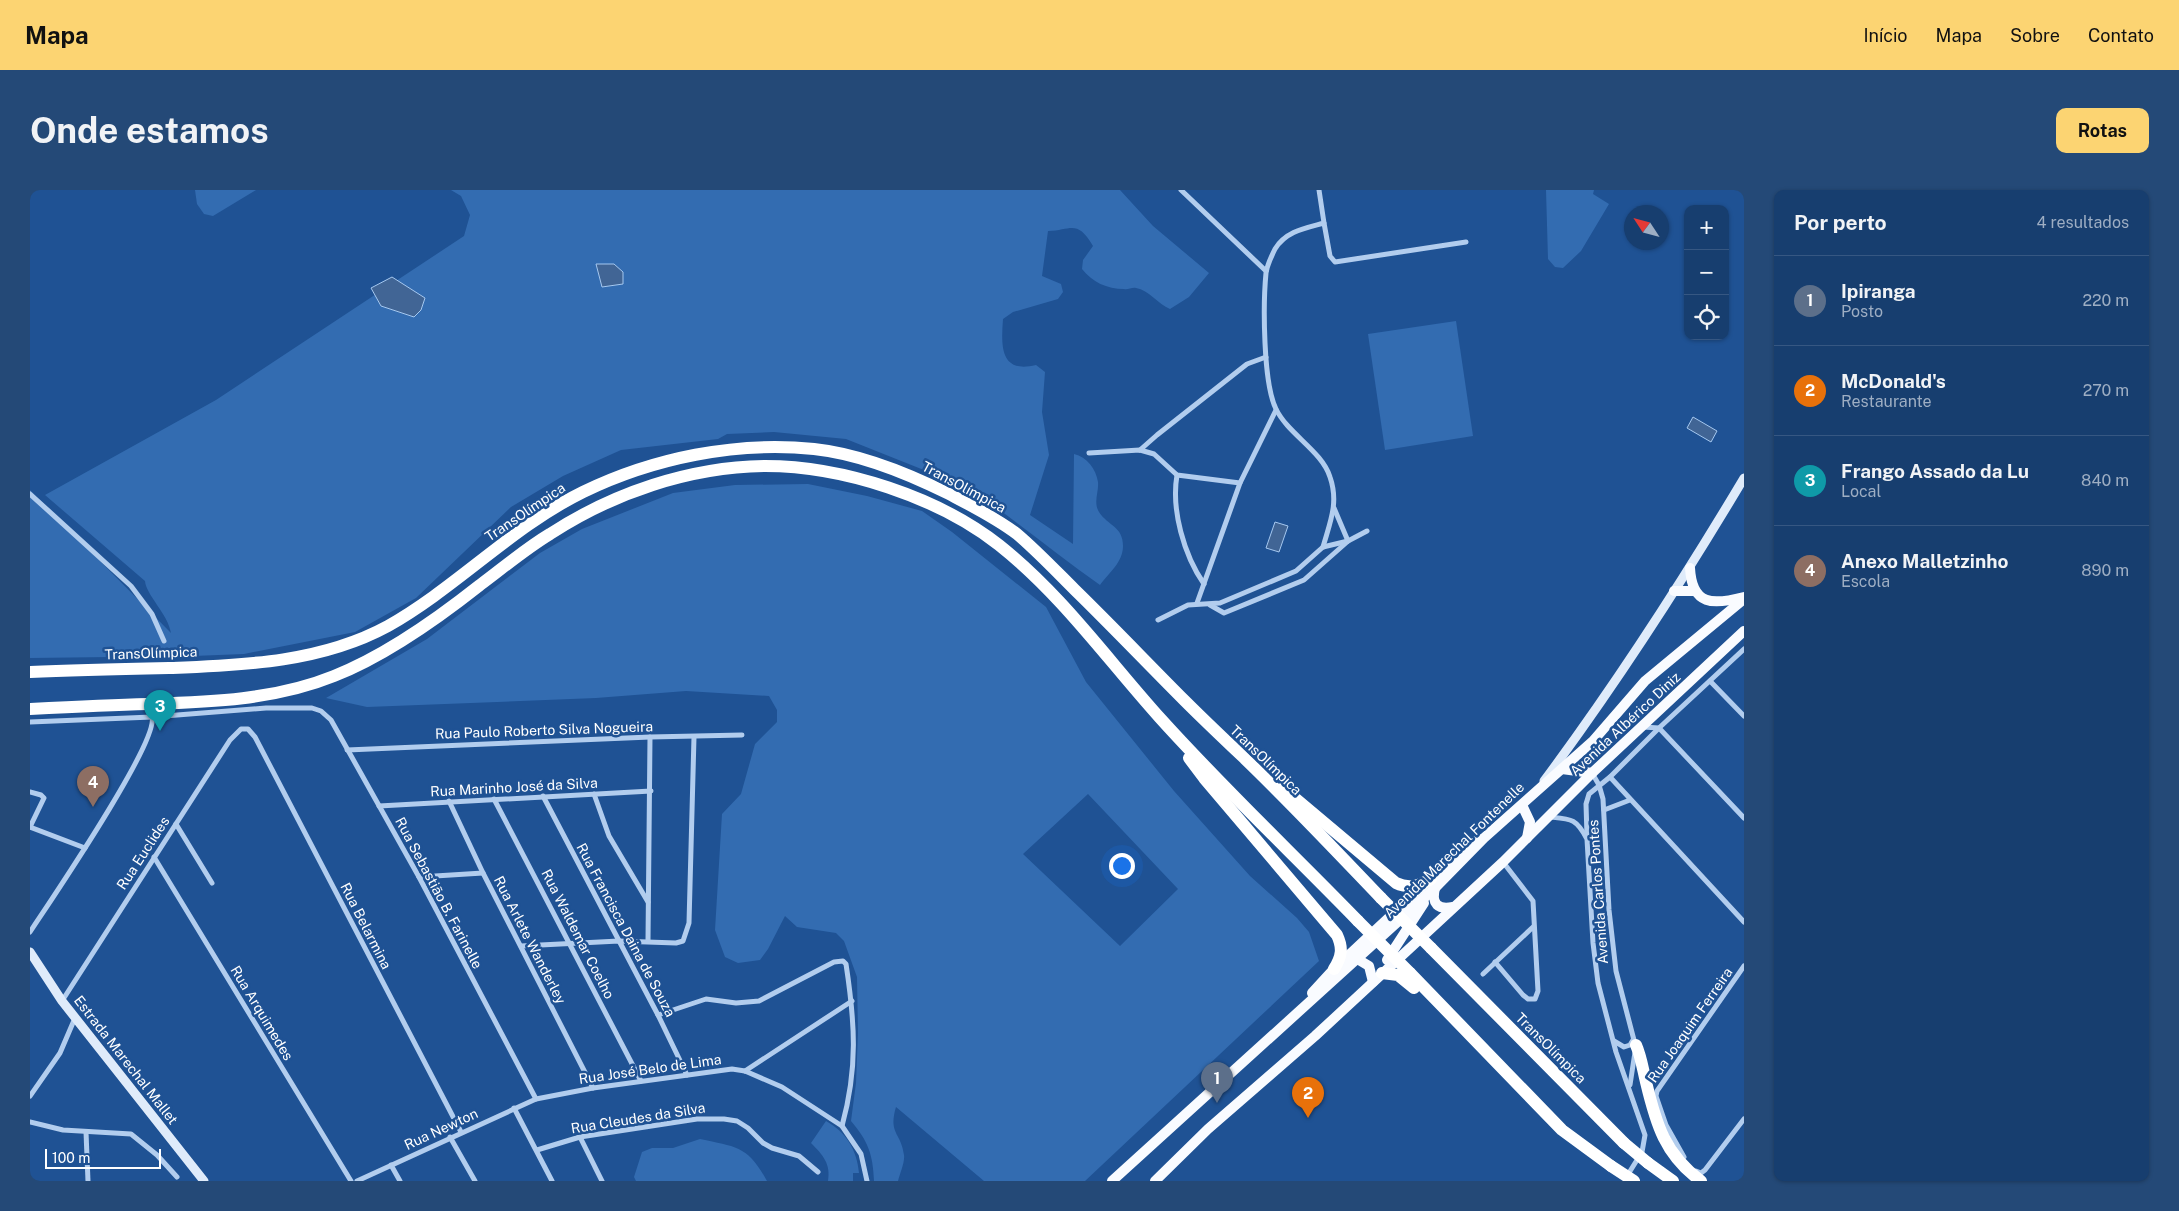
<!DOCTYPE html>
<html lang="pt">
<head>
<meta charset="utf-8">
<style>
  body { margin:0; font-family:"Public Sans",sans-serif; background:#244977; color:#f1f3f6 }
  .controls { position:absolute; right:15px; top:15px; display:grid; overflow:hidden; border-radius:10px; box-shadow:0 1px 4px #0004 }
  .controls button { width:45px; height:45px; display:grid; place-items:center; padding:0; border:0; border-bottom:1px solid #365782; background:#173e6f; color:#f1f3f6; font:25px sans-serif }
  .compass { position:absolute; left:1594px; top:15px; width:45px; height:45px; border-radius:50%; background:#173e6f; box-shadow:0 1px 4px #0004; rotate:306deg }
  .scale { position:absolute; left:15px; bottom:12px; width:116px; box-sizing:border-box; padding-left:5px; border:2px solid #fff; border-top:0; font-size:14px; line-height:18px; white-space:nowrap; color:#fff; -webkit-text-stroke:4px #1f5294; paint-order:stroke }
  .you { position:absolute; left:1091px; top:675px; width:18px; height:18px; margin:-12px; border:4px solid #fff; border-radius:50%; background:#1a73e8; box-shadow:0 0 0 8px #1a73e833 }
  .badge { display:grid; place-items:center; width:32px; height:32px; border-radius:50%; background:#fcd472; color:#fff; font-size:16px; font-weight:700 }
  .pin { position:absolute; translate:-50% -41px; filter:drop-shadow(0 1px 2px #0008) }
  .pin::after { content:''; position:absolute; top:26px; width:18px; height:15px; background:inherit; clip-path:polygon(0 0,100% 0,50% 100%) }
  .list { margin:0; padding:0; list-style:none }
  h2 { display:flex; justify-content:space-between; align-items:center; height:65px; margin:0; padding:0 20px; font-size:21px }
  h2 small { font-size:16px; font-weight:400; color:#9eaec3 }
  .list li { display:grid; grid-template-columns:32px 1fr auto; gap:15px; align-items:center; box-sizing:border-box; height:90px; padding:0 20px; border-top:1px solid #365782 }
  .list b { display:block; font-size:19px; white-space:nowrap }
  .list p { margin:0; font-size:16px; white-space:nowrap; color:#9eaec3 }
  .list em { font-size:16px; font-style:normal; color:#9eaec3 }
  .icon { flex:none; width:28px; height:28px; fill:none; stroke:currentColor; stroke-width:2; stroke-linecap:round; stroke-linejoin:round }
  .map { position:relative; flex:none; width:1714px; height:991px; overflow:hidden; border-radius:10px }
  header { display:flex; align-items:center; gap:30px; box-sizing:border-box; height:70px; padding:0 25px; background:#fcd472; color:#111 }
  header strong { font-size:24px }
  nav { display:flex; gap:28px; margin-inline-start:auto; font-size:18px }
  .intro { display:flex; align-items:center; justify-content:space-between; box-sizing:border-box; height:120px; padding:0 30px }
  h1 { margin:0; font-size:35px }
  .button { padding:12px 22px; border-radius:10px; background:#fcd472; color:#111; font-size:18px; font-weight:700 }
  main { display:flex; gap:30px; padding:0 30px }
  aside { flex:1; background:#173e6f; border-radius:10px; box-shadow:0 1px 4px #0004 }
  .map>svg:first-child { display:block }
</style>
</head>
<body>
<header>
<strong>Mapa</strong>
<nav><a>Início</a><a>Mapa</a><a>Sobre</a><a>Contato</a></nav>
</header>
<div class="intro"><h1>Onde estamos</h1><a class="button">Rotas</a></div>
<main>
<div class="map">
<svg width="1714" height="991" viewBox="0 0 1714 991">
  <rect width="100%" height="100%" fill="#1f5294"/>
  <g fill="#336cb1" fill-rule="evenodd">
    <polygon points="165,0 226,0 183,26 174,24 167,14"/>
    <path d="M421,0H1090L1123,36L1179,83L1159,107L1140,119C1128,114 1119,100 1106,98C1102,97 1098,100 1094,99C1077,99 1062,92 1052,79L1053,70L1063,56C1047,29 1042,40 1018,41L1012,86L1031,94L1033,102L1028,109L983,122L973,129C971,156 970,184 1006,175L1015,182L1012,222L1019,265L1000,325L1043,354L1044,264C1057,267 1066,279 1068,292C1069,302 1063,312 1069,322C1078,336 1093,336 1093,356C1093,372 1079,383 1070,395C1026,364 984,329 940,299L936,291L934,296L816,249L744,242L697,244L688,249L591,260L533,286L481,317L386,408L325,442L214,464L163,466L0,468V300L141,443C138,424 116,405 115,391L15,305L186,210L434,46L440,25L431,6Z"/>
    <polygon points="1516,0 1564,0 1563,4 1579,14 1551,61 1533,78 1525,77 1518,69"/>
    <polygon points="1426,131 1443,246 1355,260 1338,144"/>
    <path d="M778,294L837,306L892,321L922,342L1016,417L1056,492L1144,601L1220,686L1267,728L1279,742L1289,771L1055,991H954L866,917C858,944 871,942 874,965C875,972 870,983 868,991H844C843,964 838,951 821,931L826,893L828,843L827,787L814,751L806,743L767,737L755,726L738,759L730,770L708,773L695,767L685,740L692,624L711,604L725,554L747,532V520L739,506L656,501L566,508L337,517L296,508L397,449L510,363L552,339L643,303L705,295ZM1058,604L1148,699L1090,756L993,664Z"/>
    <path d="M796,931C816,942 827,960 829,983H823V991H798C801,974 793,965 781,953Z"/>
    <path d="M670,949C707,957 718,956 737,991H606L604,987L612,962L622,958H643Z"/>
  </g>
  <g fill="#416595" stroke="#a5c8f0">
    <polygon points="566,74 584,74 593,82 593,94 572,97"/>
    <polygon points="362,87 395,108 391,120 384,127 351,116 341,98"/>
    <polygon points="1663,227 1687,241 1681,252 1657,238"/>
    <polygon points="1245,332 1258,336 1249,362 1236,358"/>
  </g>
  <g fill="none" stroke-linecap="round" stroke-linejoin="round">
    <g stroke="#b2cdee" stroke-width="5">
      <polyline points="1151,0 1236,81"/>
      <path d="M1289,0L1294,33C1276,38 1256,41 1245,59C1242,65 1237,76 1236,83C1233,114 1233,193 1246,219C1258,244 1292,261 1300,287C1309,313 1300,332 1293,357"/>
      <polyline points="1294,33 1300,66 1305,72 1436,52"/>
      <polyline points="1110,260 1127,245 1217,174 1236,167"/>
      <polyline points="1059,263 1110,260 1124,264 1147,285 1210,293"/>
      <path d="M1147,285C1141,320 1154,365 1174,394"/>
      <polyline points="0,304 101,396 122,424 134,451"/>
      <polyline points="1304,318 1318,351"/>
      <polyline points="1167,413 1210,293 1246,220"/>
      <polyline points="1180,415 1194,423 1274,390 1317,352"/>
      <polyline points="1128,430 1158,415 1190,413 1266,381 1293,357 1318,351 1337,341"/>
      <polyline points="1680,491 1714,526"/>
      <polyline points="0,532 122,527 236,518 282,518 291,521 301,530 389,687 506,909"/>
      <polyline points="1613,537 1629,538 1714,628"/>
      <polyline points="317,560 620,547 712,545"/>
      <polyline points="1562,583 1569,595 1573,609 1579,720 1586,781 1605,854"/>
      <polyline points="1580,587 1714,732"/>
      <polyline points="0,602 11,605 14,608 0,637"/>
      <polyline points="564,604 579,646 618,712"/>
      <polyline points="513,606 628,825 657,885"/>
      <polyline points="464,609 611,891"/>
      <polyline points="419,611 453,683 563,898"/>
      <polyline points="349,616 621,601"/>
      <polyline points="1574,620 1600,610"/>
      <path d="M1519,627C1541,629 1546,628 1557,649L1563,753L1568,793L1586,862L1615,945L1612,962L1597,986"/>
      <polyline points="146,634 182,693"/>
      <polyline points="0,637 55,658"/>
      <polyline points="1557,646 1556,614 1559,604 1580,587 1629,538 1714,459"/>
      <polyline points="124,667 321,991"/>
      <polyline points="389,687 453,683"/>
      <path d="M0,742C19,713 129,552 122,527"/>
      <polyline points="618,751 620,547"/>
      <polyline points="491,756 589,751 646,753 653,751 659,733 664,547"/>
      <polyline points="1465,772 1493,805 1498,809 1505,809 1508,801 1503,711 1473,672"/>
      <polyline points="1453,784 1503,737"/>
      <polyline points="32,811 200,550 211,539 218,539 225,547 431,942"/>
      <path d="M628,825L676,809L706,813L729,811L804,772L813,771L816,774C825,833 828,878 812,936"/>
      <polyline points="1584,851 1594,857 1600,855 1603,850"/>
      <polyline points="715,881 822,811"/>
      <polyline points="1600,895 1605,862"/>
      <polyline points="0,906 30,863 45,828"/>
      <polyline points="484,918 522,991"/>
      <polyline points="0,932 33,940 101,944 127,965 147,987"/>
      <polyline points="56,942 58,991"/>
      <polyline points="420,947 445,991"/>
      <polyline points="550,947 572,991"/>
      <polyline points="507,960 550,947 667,929 694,929 707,931 718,938 733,953 742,958 769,966 788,982"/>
      <polyline points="1654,967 1636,935 1626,906 1627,901 1714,776"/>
      <polyline points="361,975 370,991"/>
      <polyline points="1666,981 1671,983 1675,980 1714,929"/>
      <polyline points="327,991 506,909 563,898 702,879 715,881 752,897 812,936 831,964 837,991"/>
    </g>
    <g stroke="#dfebfa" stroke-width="9">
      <path d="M1514,591C1586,494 1652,392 1714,288"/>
      <polyline points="0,762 32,811 174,991"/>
    </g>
    <g stroke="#f9fbff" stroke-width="10">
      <path d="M1660,378C1662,416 1683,415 1714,407"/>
      <polyline points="1644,401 1664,401"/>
      <polyline points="1532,579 1562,583"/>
      <polyline points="1492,615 1500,632 1497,648"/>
      <path d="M1405,698C1401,714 1408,720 1423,717"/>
      <polyline points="1329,770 1339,776 1343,792"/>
      <polyline points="1357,770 1394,713"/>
      <polyline points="1282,803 1304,779 1426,665 1438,654 1452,649"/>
      <polyline points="1082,991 1405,698 1454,648 1563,551 1615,491 1714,409"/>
      <polyline points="1125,991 1178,939 1285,846 1473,672 1562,583 1714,441"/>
    </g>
    <g stroke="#fff" stroke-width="12">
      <path d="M0,482C47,480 95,479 142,478C216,475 292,472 358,436C427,397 482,337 553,302C623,268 706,251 784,259C831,264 877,283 919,304C942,316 966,328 987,344C1007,361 1025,380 1044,399C1082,436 1118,474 1155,511C1174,530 1193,548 1212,566C1260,612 1305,660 1351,708"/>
      <path d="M0,519C39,517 79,515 118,514C180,512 245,510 304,486C355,466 407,429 450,395C473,378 495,359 520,344C583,303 659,277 735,276C813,276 908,307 969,355C1032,405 1077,469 1130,528C1193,598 1262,663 1328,731"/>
      <path d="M1159,568L1174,588L1307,745C1313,758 1312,766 1304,779"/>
      <path d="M1253,598L1366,693C1379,699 1389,696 1401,689"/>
      <polyline points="1401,758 1594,953"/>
      <polyline points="1352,783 1368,785 1384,798"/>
      <polyline points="1380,783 1532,940 1581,976"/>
      <path d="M1606,855C1611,866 1613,880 1616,892C1626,934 1635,965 1671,991"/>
      <polyline points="1618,973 1643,991"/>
    </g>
    <g stroke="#fff" stroke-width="12">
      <polyline points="1351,708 1401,758"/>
      <polyline points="1328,731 1380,783"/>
      <polyline points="1594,953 1618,973"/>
      <polyline points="1581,976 1604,991"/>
    </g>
  </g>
  <g text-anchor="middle" stroke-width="5" stroke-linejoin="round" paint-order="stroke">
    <g font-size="14" fill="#fff" stroke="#1f5294">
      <text transform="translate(934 297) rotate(28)" y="5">TransOlímpica</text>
      <text transform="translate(495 322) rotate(-34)" y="5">TransOlímpica</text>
      <text transform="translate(121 463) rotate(-2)" y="5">TransOlímpica</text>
      <text transform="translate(1595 534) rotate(-43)" y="5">Avenida Albérico Diniz</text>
      <text transform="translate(514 540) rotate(-2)" y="5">Rua Paulo Roberto Silva Nogueira</text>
      <text transform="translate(1236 570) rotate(44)" y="5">TransOlímpica</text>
      <text transform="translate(484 597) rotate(-3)" y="5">Rua Marinho José da Silva</text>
      <text transform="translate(1424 660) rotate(-44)" y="5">Avenida Marechal Fontenelle</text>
      <text transform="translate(113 663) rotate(-57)" y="5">Rua Euclides</text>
      <text transform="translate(1568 702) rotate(-94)" y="5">Avenida Carlos Pontes</text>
      <text transform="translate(409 703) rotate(62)" y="5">Rua Sebastião B. Farinelle</text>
      <text transform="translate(336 736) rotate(63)" y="5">Rua Belarmina</text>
      <text transform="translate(596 740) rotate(62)" y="5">Rua Francisca Daina de Souza</text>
      <text transform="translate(548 744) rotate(63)" y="5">Rua Waldemar Coelho</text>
      <text transform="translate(500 750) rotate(63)" y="5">Rua Arlete Wanderley</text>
      <text transform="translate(232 823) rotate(59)" y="5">Rua Arquimedes</text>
      <text transform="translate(1660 835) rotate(-55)" y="5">Rua Joaquim Ferreira</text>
      <text transform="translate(1521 858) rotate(45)" y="5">TransOlímpica</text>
      <text transform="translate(96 870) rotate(52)" y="5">Estrada Marechal Mallet</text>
      <text transform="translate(620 879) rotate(-8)" y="5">Rua José Belo de Lima</text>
      <text transform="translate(608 928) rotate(-9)" y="5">Rua Cleudes da Silva</text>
      <text transform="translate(411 939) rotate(-25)" y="5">Rua Newton</text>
    </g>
  </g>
</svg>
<div class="controls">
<button>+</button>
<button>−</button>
<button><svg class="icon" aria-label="locate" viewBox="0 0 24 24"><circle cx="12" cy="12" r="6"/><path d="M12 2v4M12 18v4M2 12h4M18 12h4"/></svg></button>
</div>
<svg class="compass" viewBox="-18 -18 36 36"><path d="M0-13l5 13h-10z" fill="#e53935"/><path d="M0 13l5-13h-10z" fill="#9eaec3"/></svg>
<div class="scale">100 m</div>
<div class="you"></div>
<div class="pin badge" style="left:1187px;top:913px;background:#5c6f8a">1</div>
<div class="pin badge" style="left:1278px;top:928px;background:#e8710a">2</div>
<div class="pin badge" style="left:130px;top:541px;background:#0f9aa8">3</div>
<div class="pin badge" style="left:63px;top:617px;background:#8d6e63">4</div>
</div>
<aside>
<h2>Por perto<small>4 resultados</small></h2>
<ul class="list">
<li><span class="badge" style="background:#5c6f8a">1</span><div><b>Ipiranga</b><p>Posto</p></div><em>220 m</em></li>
<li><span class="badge" style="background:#e8710a">2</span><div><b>McDonald's</b><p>Restaurante</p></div><em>270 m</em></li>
<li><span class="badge" style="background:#0f9aa8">3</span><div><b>Frango Assado da Lu</b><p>Local</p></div><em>840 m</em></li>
<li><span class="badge" style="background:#8d6e63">4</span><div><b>Anexo Malletzinho</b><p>Escola</p></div><em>890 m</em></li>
</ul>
</aside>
</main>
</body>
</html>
